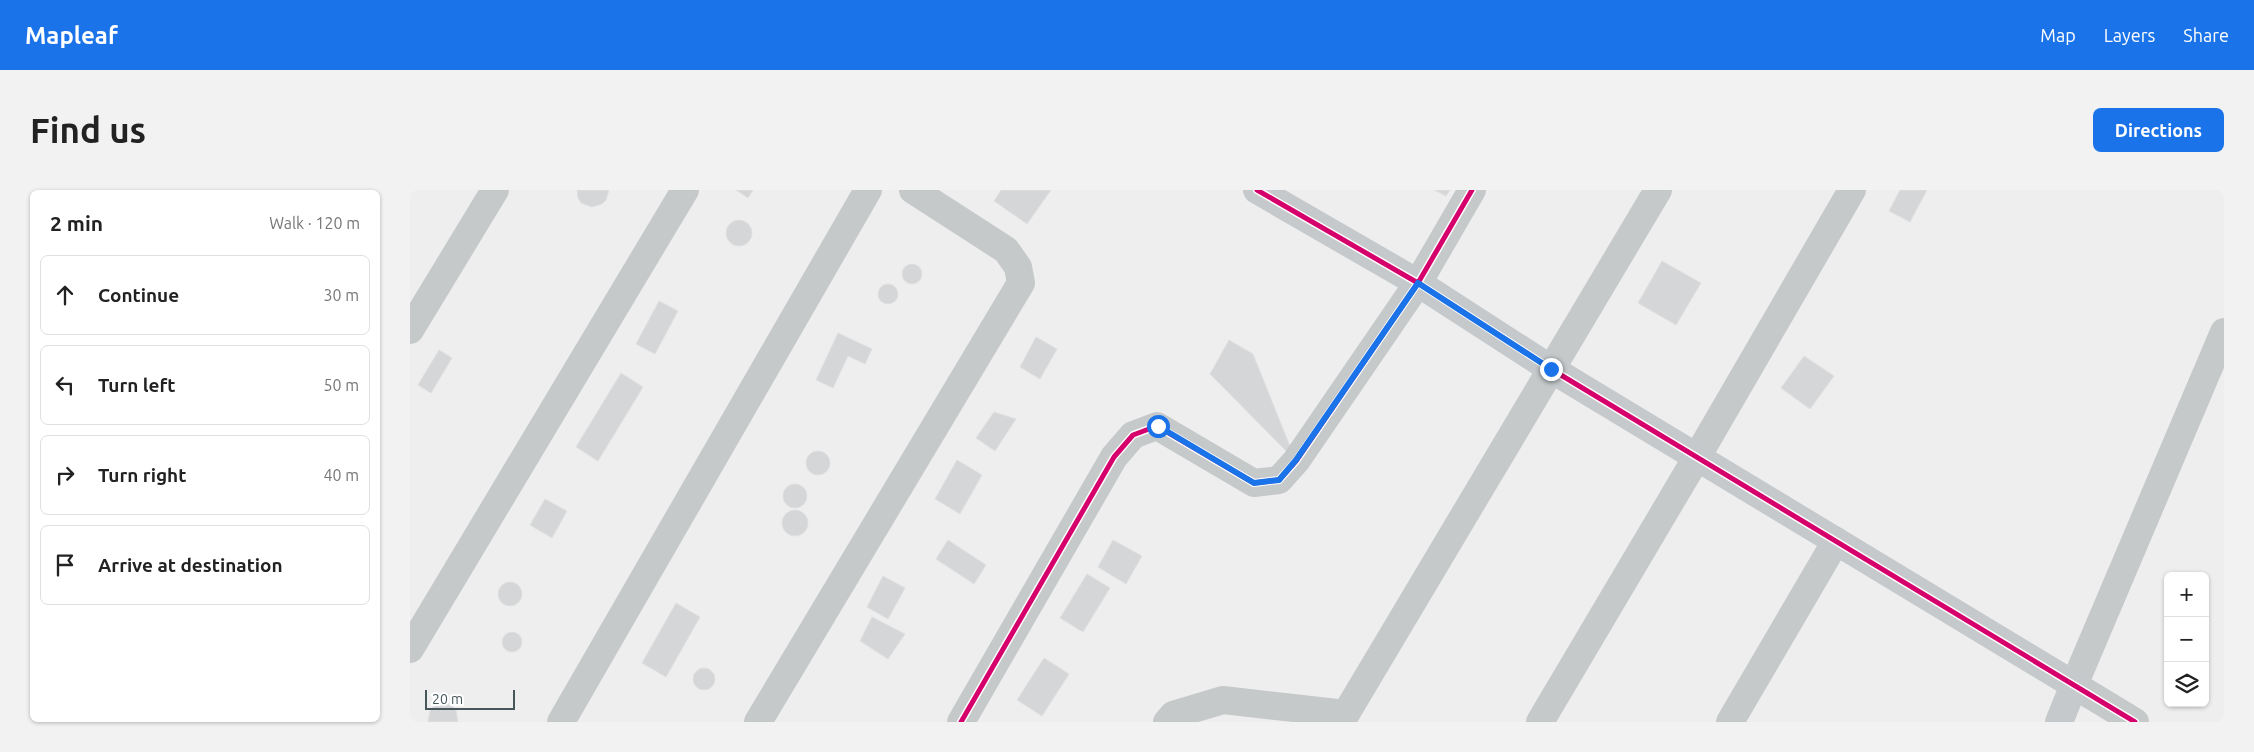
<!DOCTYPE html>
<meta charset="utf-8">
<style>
:root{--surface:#fff;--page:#f2f2f2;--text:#222;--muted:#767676;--line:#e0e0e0;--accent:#1a73e8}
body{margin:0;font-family:Ubuntu,sans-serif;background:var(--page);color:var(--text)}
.controls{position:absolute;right:15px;bottom:15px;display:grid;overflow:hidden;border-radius:8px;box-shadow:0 1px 4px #0004}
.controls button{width:45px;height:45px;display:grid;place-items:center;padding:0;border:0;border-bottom:1px solid var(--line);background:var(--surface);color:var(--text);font:25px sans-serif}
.scale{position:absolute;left:15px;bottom:12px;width:90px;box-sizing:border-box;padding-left:5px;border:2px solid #46565a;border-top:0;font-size:14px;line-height:18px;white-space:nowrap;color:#46565a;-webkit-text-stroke:4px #fff;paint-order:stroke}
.stop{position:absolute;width:15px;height:15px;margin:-11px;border:4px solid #1a73e8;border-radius:50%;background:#fff}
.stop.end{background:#1a73e8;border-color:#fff;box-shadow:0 1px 5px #0008}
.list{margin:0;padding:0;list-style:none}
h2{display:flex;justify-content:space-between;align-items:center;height:65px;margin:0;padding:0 20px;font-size:21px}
h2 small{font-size:16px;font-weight:400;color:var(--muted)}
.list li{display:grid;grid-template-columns:32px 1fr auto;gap:15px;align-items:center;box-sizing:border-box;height:80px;margin:0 10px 10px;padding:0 10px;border:1px solid var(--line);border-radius:8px}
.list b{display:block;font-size:19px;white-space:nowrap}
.list em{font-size:16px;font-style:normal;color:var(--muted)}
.icon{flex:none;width:28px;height:28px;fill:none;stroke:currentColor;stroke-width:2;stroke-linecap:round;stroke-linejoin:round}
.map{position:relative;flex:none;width:1814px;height:532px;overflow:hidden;border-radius:8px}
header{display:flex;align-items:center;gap:30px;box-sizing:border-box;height:70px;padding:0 25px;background:var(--accent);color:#fff}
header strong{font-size:24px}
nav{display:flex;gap:28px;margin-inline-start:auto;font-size:18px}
.intro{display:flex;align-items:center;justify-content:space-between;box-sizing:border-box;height:120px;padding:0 30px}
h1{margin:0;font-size:35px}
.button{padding:12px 22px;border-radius:8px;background:var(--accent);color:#fff;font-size:18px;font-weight:700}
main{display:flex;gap:30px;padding:0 30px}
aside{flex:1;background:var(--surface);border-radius:8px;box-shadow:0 1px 4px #0004}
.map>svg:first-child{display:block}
.building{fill:#d5d6d7;stroke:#e0e0e1}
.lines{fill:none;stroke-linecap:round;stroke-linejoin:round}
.street{stroke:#c6c9ca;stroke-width:28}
.secondary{stroke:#c5c9cb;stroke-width:28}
.cycleway-casing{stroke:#fff;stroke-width:8}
.cycleway{stroke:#d6006c;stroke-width:5}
.route{stroke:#1a73e8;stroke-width:6}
</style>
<header>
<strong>Mapleaf</strong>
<nav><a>Map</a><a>Layers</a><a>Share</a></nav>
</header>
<div class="intro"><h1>Find us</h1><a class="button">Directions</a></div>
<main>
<aside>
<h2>2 min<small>Walk · 120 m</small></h2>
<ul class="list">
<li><svg class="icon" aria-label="ahead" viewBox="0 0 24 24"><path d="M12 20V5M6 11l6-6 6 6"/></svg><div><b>Continue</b></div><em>30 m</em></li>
<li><svg class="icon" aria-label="left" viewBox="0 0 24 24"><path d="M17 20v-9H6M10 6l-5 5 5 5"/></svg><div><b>Turn left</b></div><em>50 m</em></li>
<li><svg class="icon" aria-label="right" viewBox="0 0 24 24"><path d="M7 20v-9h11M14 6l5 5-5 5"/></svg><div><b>Turn right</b></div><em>40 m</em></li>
<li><svg class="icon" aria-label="arrive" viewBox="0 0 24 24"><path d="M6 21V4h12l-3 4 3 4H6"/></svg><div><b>Arrive at destination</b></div></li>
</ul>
</aside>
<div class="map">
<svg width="1814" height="532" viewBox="0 0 1814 532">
<rect width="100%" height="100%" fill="#efeeee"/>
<path class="building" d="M167 0H199L196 10 192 14 182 17 171 13 168 8Z
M326 0H343L338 8Z
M591 0H641L617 34 584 11Z
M1024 0H1040L1036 6Z
M1490 0H1517L1500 32 1479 21Z
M316 43a13 13 0 1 1 26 0a13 13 0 1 1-26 0Z
M1252 71 1291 93 1266 135 1228 113Z
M492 84a10 10 0 1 1 20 0a10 10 0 1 1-20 0Z
M468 104a10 10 0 1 1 20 0a10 10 0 1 1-20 0Z
M249 111 268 121 245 164 226 154Z
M428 143 462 159 455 174 438 166 423 198 406 190Z
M626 147 647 159 630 189 610 177Z
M819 150 843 164 886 271 800 184Z
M29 160 42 168 21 203 8 195Z
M1394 166 1424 186 1400 219 1371 198Z
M211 183 233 197 188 271 166 257Z
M584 222 606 229 585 261 566 248Z
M396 273a12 12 0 1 1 24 0a12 12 0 1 1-24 0Z
M547 270 572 285 550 324 525 309Z
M373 306a12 12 0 1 1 24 0a12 12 0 1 1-24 0Z
M135 309 157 321 142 348 120 335Z
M372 333a13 13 0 1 1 26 0a13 13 0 1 1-26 0Z
M538 350 576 375 564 394 526 369Z
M703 350 732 366 716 394 688 377Z
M677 384 700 398 673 442 650 428Z
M473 386 495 398 478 429 457 417Z
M88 404a12 12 0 1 1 24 0a12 12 0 1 1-24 0Z
M266 413 290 427 256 487 232 473Z
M462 427 495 444 478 469 450 451Z
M92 452a10 10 0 1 1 20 0a10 10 0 1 1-20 0Z
M634 468 659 484 632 526 607 510Z
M283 489a11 11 0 1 1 22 0a11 11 0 1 1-22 0Z
M32 513 42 516 46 520 48 532H18L20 521 23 517Z"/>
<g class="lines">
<path class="street" d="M0 140 85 0
M0 459 275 0
M151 532 458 0
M348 532 611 93 608 77 596 60 503 0
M551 532 704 267 723 245 747 236 844 293 869 290 886 271 1008 93 1062 0
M757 532 763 525 813 510 936 524
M931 532 1248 0
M1130 532 1287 267 1442 0
M1320 532 1426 351
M1725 532 1664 495 1814 142"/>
<path class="secondary" d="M847 0 1008 93 1141 179 1664 495 1649 532"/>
<g class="cycleway-casing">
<path id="cycleway" d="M847 0 1008 93 1141 179 1725 532
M551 532 704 267 723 245 747 236 844 293 869 290 886 271 1008 93 1062 0"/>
</g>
<use href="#cycleway" class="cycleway"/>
</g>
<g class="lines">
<path class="route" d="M748 236 844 293 869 290 886 270 1008 93 1141 179"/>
</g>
</svg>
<div class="controls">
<button>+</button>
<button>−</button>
<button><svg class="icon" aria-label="layers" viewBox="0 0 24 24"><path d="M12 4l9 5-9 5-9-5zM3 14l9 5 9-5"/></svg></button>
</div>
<div class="scale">20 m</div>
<div class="stop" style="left:748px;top:236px"></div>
<div class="stop end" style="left:1141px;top:179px"></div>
</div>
</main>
